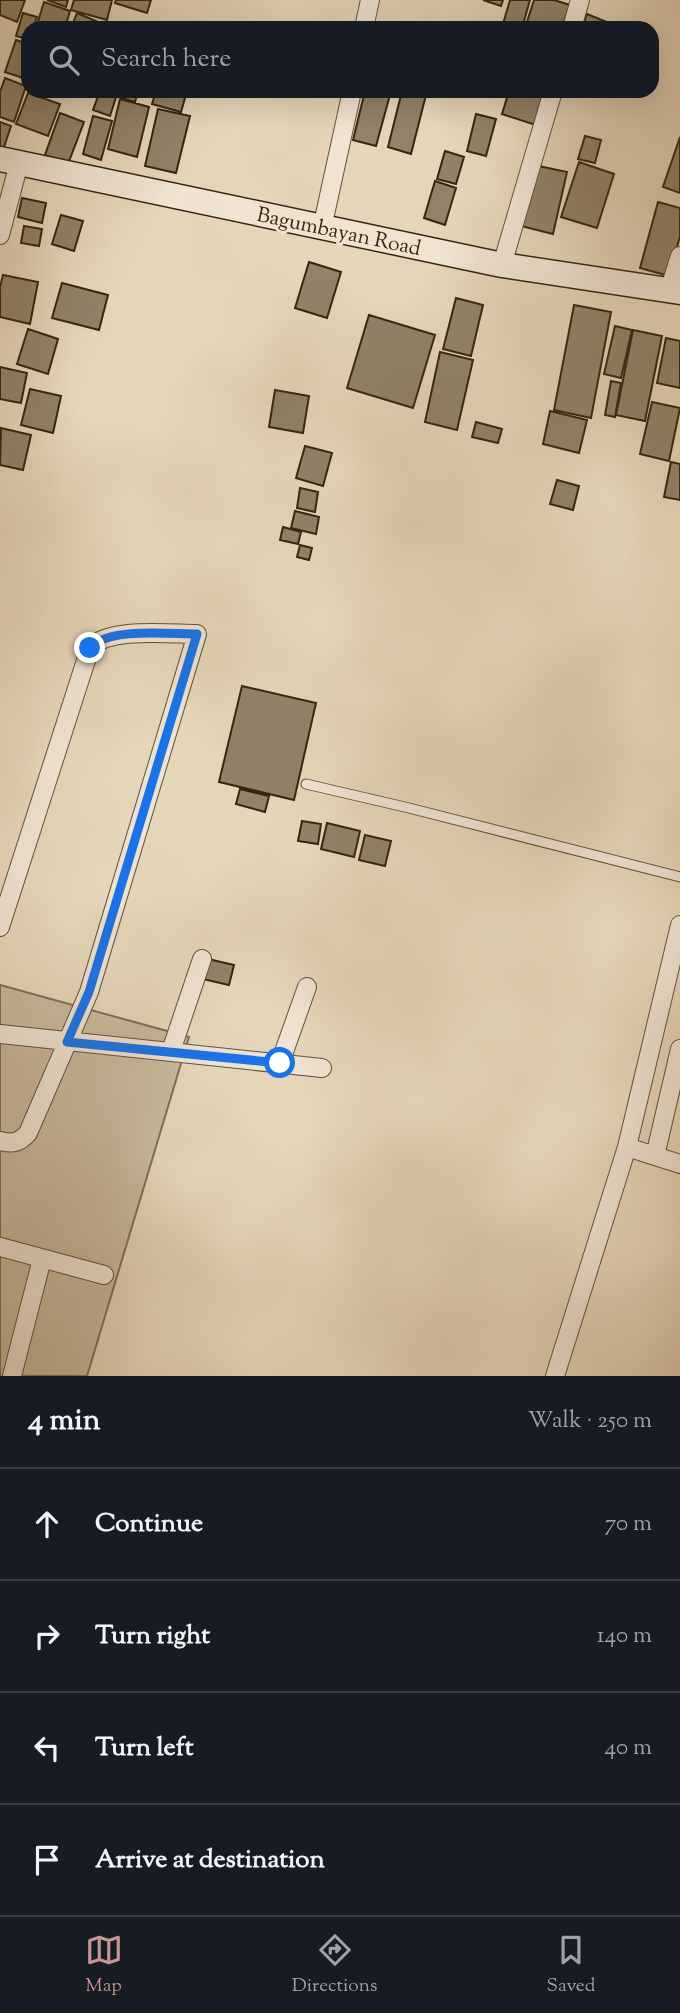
<!DOCTYPE html>
<meta charset="utf-8">
<style>
:root{--surface:#171b24;--page:#242831;--text:#f1f3f6;--muted:#9ea1a6;--line:#363941;--accent:#c59692}
body{margin:0;font-family:"Sorts Mill Goudy",serif;background:var(--page);color:var(--text)}
.stop{position:absolute;width:21px;height:21px;margin:-16px;border:5px solid #1a73e8;border-radius:50%;background:#fff}
.stop.end{background:#1a73e8;border-color:#fff;box-shadow:0 2px 7px #0008}
.list{margin:0;padding:0;list-style:none}
h2{display:flex;justify-content:space-between;align-items:center;height:91px;margin:0;padding:0 28px;font-size:30px}
h2 small{font-size:23px;font-weight:400;color:var(--muted)}
.list li{display:grid;grid-template-columns:46px 1fr auto;gap:21px;align-items:center;box-sizing:border-box;height:112px;padding:0 28px;border-top:2px solid var(--line)}
.list b{display:block;font-size:26px;white-space:nowrap}
.list em{font-size:23px;font-style:normal;color:var(--muted)}
.icon{flex:none;width:38px;height:38px;fill:none;stroke:currentColor;stroke-width:2;stroke-linecap:round;stroke-linejoin:round}
.map{position:relative;flex:none;width:680px;height:1376px;overflow:hidden}
.search{position:absolute;background:var(--surface);box-shadow:0 7px 28px #0002;left:21px;right:21px;top:21px;height:77px;display:flex;align-items:center;gap:18px;box-sizing:border-box;padding:0 24px;border-radius:21px;color:var(--muted);font-size:26px}
.sheet{height:539px;background:var(--surface)}
nav{display:flex;justify-content:space-around;align-items:center;box-sizing:border-box;height:98px;border-top:2px solid var(--line);background:var(--surface);font-size:19px;color:var(--muted)}
nav a{display:grid;justify-items:center;gap:4px}
nav .on{color:var(--accent)}
.map>svg:first-child{display:block}
.green{fill:#c8b89c;stroke:#7e6f56;stroke-width:2}
.building{fill:#918268;stroke:#352610;stroke-width:2}
.lines{fill:none;stroke-linecap:round;stroke-linejoin:round}
.lane-casing{stroke:#61523a;stroke-width:11}
.street-casing{stroke:#61523a;stroke-width:20}
.secondary-casing{stroke:#352610;stroke-width:27}
.lane{stroke:#efe4d2;stroke-width:9}
.street{stroke:#efe4d2;stroke-width:18}
.secondary{stroke:#efe4d2;stroke-width:24}
.route{stroke:#1a73e8;stroke-width:9}
.labels{text-anchor:middle;stroke-width:6;stroke-linejoin:round;paint-order:stroke}
.street-label{font-size:21px;fill:#352610;stroke:#efe4d2}
</style>
<div class="map">
<svg width="680" height="1376" viewBox="0 0 680 1376">
<rect width="100%" height="100%" fill="#e6d6b9"/>
<filter id="stains"><feTurbulence type="fractalNoise" baseFrequency=".00286" numOctaves="4"/><feColorMatrix values="0 0 0 0 .2 0 0 0 0 .09 0 0 0 0 .02 0 0 0 .5 -.17"/></filter>
<radialGradient id="worn" r=".72"><stop offset=".6" stop-color="#630" stop-opacity="0"/><stop offset="1" stop-color="#630" stop-opacity=".3"/></radialGradient>
<path class="green" d="M0 985 189 1037 87 1376H0Z"/>
<path class="building" d="M0 0H25L17 22 0 15Z
M47 0H68L66 7Z
M74 0H112L107 20 71 10Z
M116 0H151L147 13 115 3Z
M483 0H503L501 6Z
M510 0H530L522 28 503 24Z
M534 0H554L570 5 562 28H537L526 25Z
M44 2 70 11 65 28H36Z
M23 13 37 17 33 28H28V39L16 36Z
M77 13 103 24 101 28H71Z
M587 14 619 27V28H582Z
M16 40 28 44V72L26 79 5 72Z
M5 78 26 86 14 122 0 117V92Z
M100 91H118L110 116 93 110Z
M120 91H138L135 102 118 97Z
M156 91H187L181 112 152 104Z
M365 91H391L376 146 353 140Z
M402 91H427L411 154 388 147Z
M509 91H553L542 127 502 114Z
M28 93 60 104 48 136 16 124Z
M120 99 149 107 137 157 108 149Z
M158 109 190 116 176 173 145 166Z
M60 113 84 122 68 164 45 155Z
M476 114 496 119 486 156 467 151Z
M93 116 112 121 101 160 83 154Z
M0 122 11 126 3 150 0 149Z
M585 136 601 140 595 163 578 159Z
M680 137V193L663 187Z
M445 151 464 157 456 184 437 179Z
M579 162 614 174 597 228 561 217Z
M534 165 567 172 553 234 521 226Z
M435 181 456 188 445 225 424 218Z
M22 198 46 203 42 223 18 217Z
M658 202 680 208V236L669 276 640 268Z
M61 215 83 221 74 251 52 244Z
M24 226 42 229 39 246 21 243Z
M309 262 341 272 327 318 295 308Z
M3 275 38 282 30 324 0 317V287Z
M62 283 108 295 99 330 52 318Z
M456 298 483 305 471 356 443 349Z
M574 305 611 312 591 418 554 410Z
M369 315 435 335 413 408 347 388Z
M615 326 632 330 621 378 604 374Z
M28 329 58 339 48 374 17 364Z
M633 330 662 336 645 421 616 415Z
M666 338 680 341V388L657 383Z
M440 352 473 360 457 430 425 422Z
M0 367 27 373 21 403 0 399Z
M611 381 621 383 615 417 605 415Z
M30 389 61 396 53 433 21 425Z
M275 390 309 396 303 433 269 427Z
M652 402 680 408 669 461 640 454Z
M550 411 587 420 579 453 543 444Z
M476 422 502 429 498 443 472 437Z
M1 428 31 435 23 470 0 465Z
M305 446 332 453 323 486 296 478Z
M671 462 680 464V500L664 497Z
M557 480 579 486 573 510 550 504Z
M300 488 318 492 315 512 297 508Z
M295 511 319 517 316 534 291 528Z
M283 527 301 532 298 544 280 540Z
M300 545 312 548 309 560 297 557Z
M242 686 316 703 294 800 219 782Z
M240 789 269 796 265 812 236 804Z
M302 821 321 824 318 844 298 841Z
M327 823 360 831 354 857 321 849Z
M365 835 391 841 385 866 359 860Z
M208 959 234 965 229 985 203 979Z"/>
<g class="lines">
<g class="lane-casing">
<path id="lane" d="M306 784 409 808 680 877"/>
</g>
<g class="street-casing">
<path id="street" d="M364 28 370 0
M572 28 580 0
M322 228 352 91
M0 235 19 163
M502 265 553 91
M669 291 680 256
M0 927 90 648C108 627 169 634 197 634L89 992 28 1133C19 1143 13 1144 0 1141
M0 1034 322 1068
M171 1051 202 959
M280 1063 307 987
M627 1147 680 1164
M655 1156 680 1049
M0 1247 104 1275
M12 1376 42 1259
M555 1376 627 1147 680 925"/>
</g>
<g class="secondary-casing">
<path id="secondary" d="M0 159 502 265 680 292"/>
</g>
<use href="#lane" class="lane"/>
<use href="#street" class="street"/>
<use href="#secondary" class="secondary"/>
</g>
<g class="lines">
<path class="route" d="M90 648C108 627 169 634 197 634L89 992 67 1042 280 1063"/>
</g>
<g class="labels">
<g class="street-label">
<text transform="translate(339 231) rotate(12)" y="7">Bagumbayan Road</text>
</g>
</g>
<rect width="100%" height="100%" filter="url(#stains)"/>
<rect width="100%" height="100%" fill="url(#worn)"/>
</svg>
<div class="stop" style="left:280px;top:1063px"></div>
<div class="stop end" style="left:90px;top:648px"></div>
<div class="search"><svg class="icon" aria-label="search" viewBox="0 0 24 24"><circle cx="10" cy="10" r="6"/><path d="M15 15l6 6"/></svg>Search here</div>
</div>
<section class="sheet">
<h2>4 min<small>Walk · 250 m</small></h2>
<ul class="list">
<li><svg class="icon" aria-label="ahead" viewBox="0 0 24 24"><path d="M12 20V5M6 11l6-6 6 6"/></svg><div><b>Continue</b></div><em>70 m</em></li>
<li><svg class="icon" aria-label="right" viewBox="0 0 24 24"><path d="M7 20v-9h11M14 6l5 5-5 5"/></svg><div><b>Turn right</b></div><em>140 m</em></li>
<li><svg class="icon" aria-label="left" viewBox="0 0 24 24"><path d="M17 20v-9H6M10 6l-5 5 5 5"/></svg><div><b>Turn left</b></div><em>40 m</em></li>
<li><svg class="icon" aria-label="arrive" viewBox="0 0 24 24"><path d="M6 21V4h12l-3 4 3 4H6"/></svg><div><b>Arrive at destination</b></div></li>
</ul>
</section>
<nav>
<a class="on"><svg class="icon" aria-label="map" viewBox="0 0 24 24"><path d="M3 6l6-2 6 2 6-2v14l-6 2-6-2-6 2zM9 4v14M15 6v14"/></svg>Map</a>
<a><svg class="icon" aria-label="directions" viewBox="0 0 24 24"><path d="M12 3l9 9-9 9-9-9zM9 14v-3h6M13 9l2 2-2 2"/></svg>Directions</a>
<a><svg class="icon" aria-label="saved" viewBox="0 0 24 24"><path d="M7 4h10v16l-5-4-5 4z"/></svg>Saved</a>
</nav>
